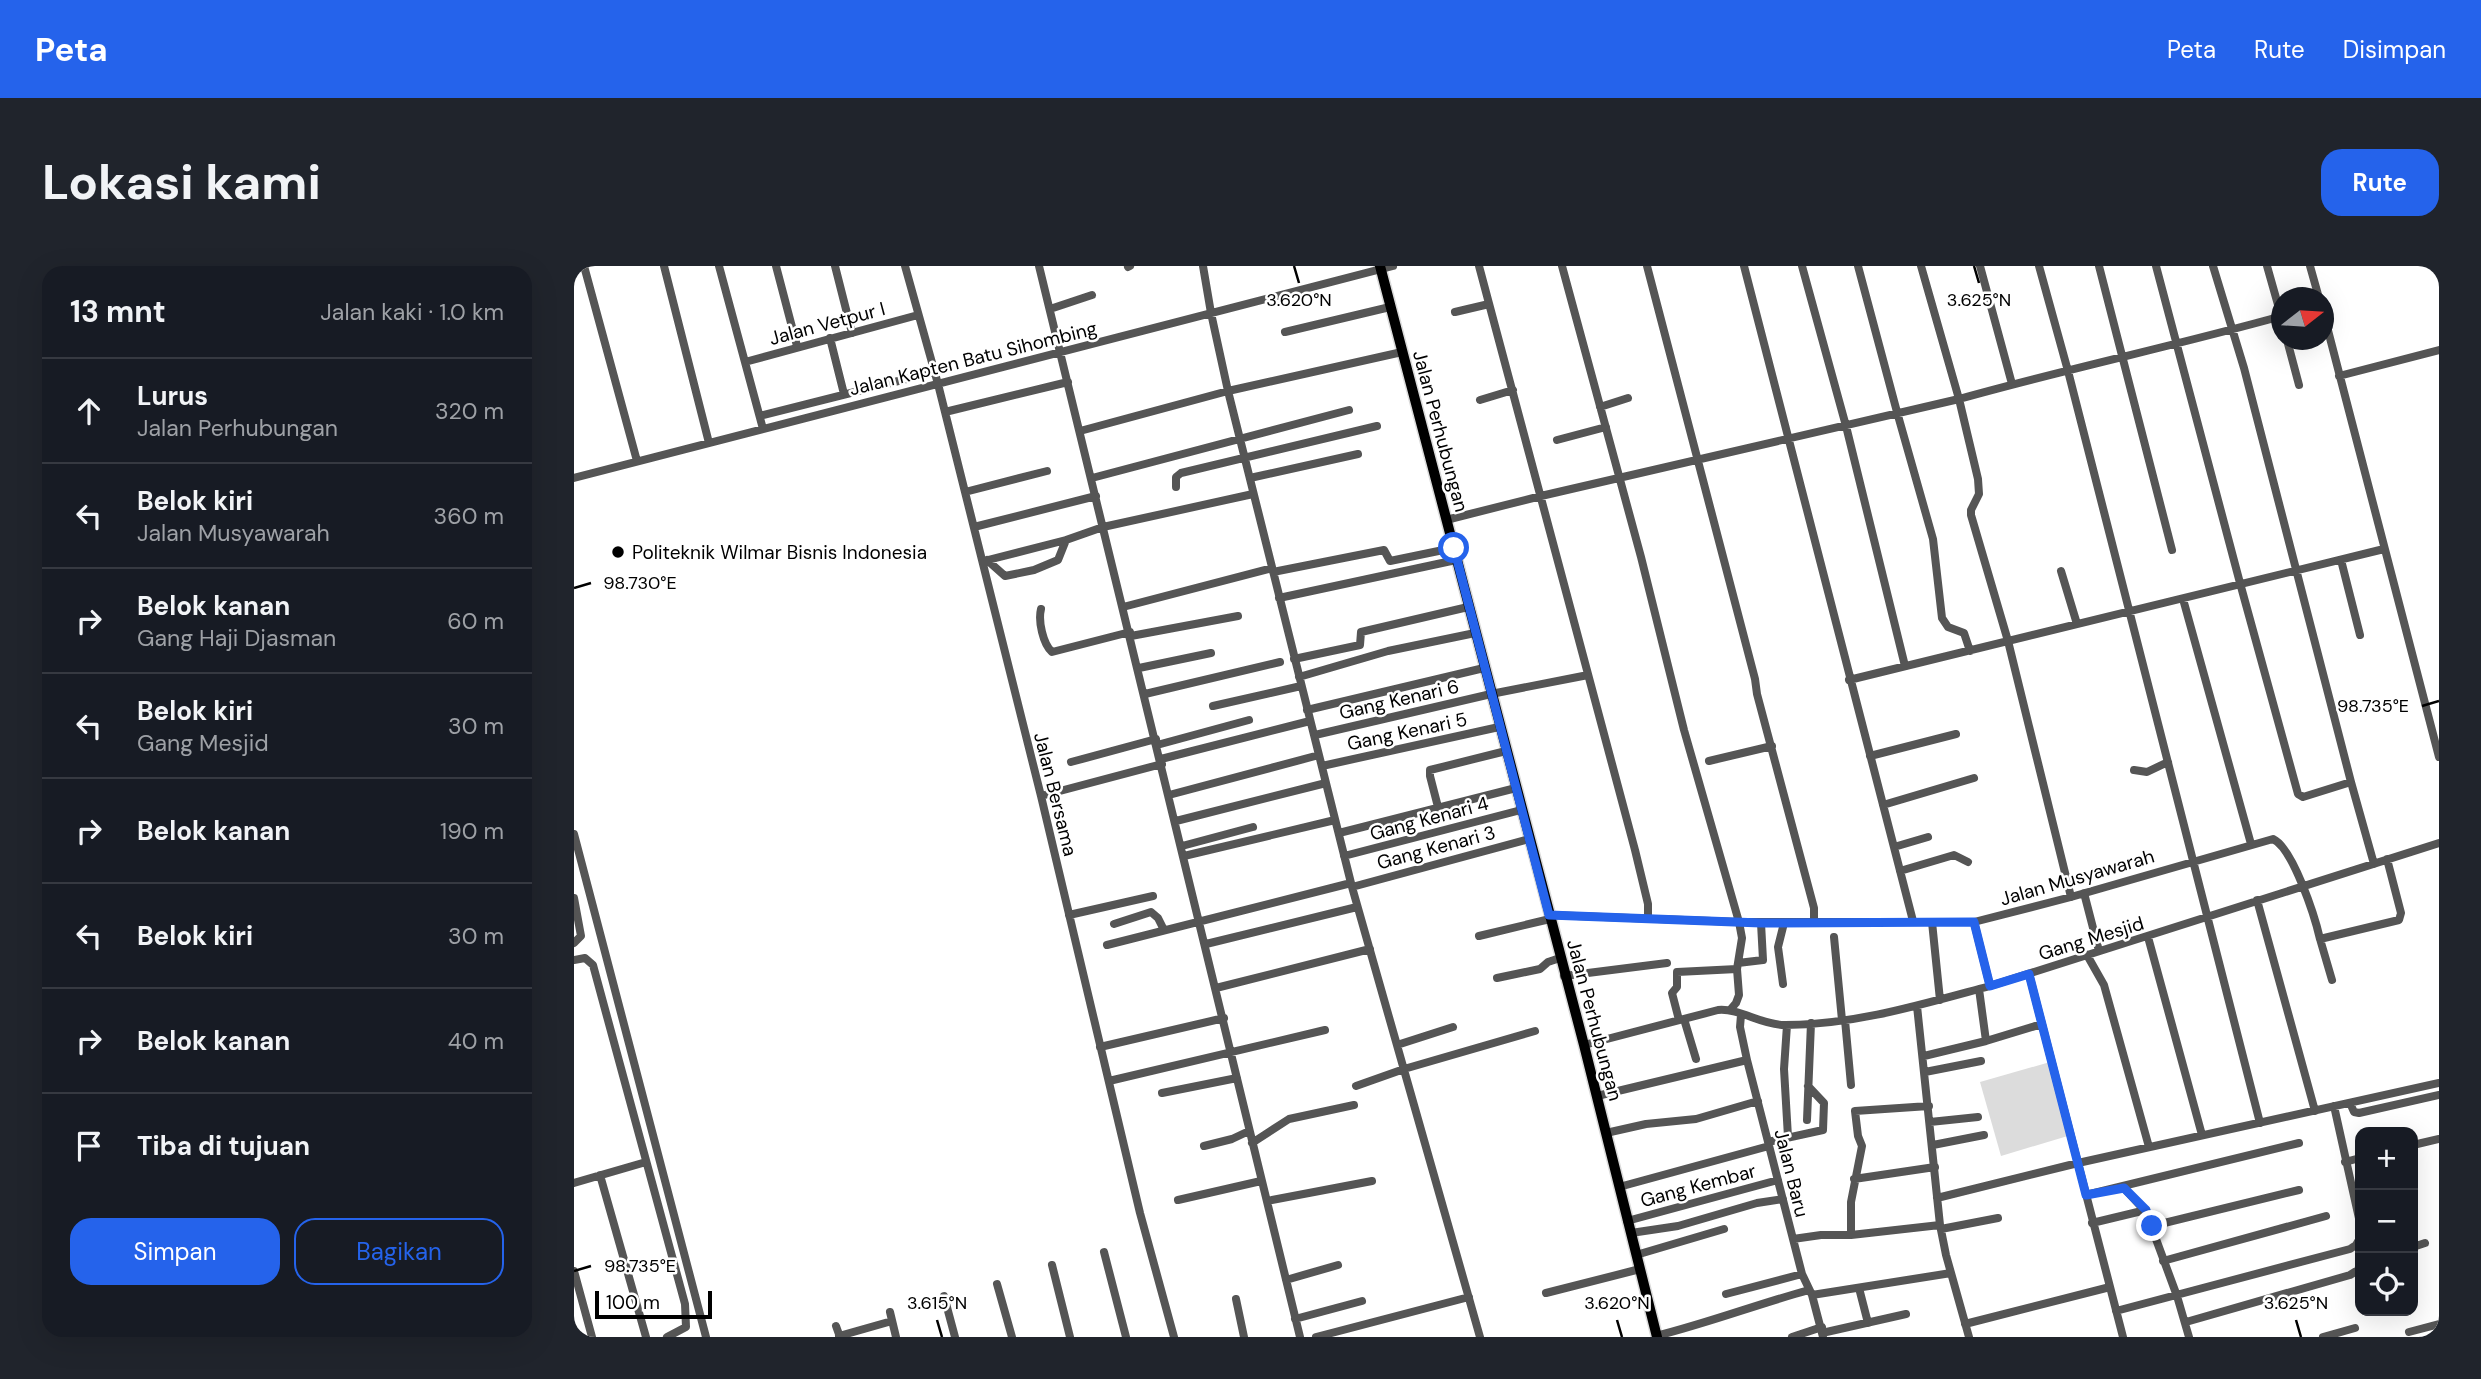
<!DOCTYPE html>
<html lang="id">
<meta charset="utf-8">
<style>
:root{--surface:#171b24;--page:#20242c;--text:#f1f3f6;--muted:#9ea1a6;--line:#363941;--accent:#2563eb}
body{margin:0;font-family:"DM Sans",sans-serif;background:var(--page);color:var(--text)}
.controls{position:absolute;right:21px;bottom:21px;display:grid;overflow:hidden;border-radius:14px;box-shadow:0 7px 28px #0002}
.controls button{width:63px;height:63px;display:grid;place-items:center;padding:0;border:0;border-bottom:2px solid var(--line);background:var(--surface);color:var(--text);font:35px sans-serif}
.compass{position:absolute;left:1697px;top:21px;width:63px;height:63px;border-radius:50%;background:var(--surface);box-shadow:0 7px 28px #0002;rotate:73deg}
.scale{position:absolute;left:21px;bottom:18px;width:117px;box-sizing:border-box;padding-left:7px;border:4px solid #000;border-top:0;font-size:19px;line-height:24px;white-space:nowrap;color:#000;-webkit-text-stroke:5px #fff;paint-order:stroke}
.stop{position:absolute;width:21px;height:21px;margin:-16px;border:5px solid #2563eb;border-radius:50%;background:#fff}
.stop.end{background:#2563eb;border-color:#fff;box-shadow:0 2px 7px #0008}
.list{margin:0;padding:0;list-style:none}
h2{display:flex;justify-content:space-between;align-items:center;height:91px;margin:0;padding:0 28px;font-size:30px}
h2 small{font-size:23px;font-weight:400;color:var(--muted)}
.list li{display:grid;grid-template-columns:46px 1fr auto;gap:21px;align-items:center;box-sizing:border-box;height:105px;padding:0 28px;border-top:2px solid var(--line)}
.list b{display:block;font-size:26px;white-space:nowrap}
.list p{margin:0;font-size:23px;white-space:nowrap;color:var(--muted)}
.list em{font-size:23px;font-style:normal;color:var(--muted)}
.actions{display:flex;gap:14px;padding:21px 28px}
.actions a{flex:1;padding:16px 0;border:2px solid var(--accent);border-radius:21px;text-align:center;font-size:24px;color:var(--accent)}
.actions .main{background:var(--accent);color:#fff}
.icon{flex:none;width:38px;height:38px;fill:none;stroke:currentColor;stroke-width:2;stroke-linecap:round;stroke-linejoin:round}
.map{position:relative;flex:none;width:1865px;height:1071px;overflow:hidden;border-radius:21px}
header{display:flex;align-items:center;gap:42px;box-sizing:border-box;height:98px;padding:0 35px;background:var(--accent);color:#fff}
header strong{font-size:33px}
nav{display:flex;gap:38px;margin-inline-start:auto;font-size:24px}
.intro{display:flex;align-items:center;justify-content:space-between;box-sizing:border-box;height:168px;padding:0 42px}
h1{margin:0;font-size:49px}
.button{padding:18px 32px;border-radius:21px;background:var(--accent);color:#fff;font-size:24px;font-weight:700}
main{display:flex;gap:42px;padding:0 42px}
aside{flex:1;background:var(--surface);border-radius:21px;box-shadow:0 7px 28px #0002}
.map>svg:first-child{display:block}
.green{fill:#dcdcdc}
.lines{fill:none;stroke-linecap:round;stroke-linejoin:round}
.major-casing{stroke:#dbdbdb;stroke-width:13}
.minor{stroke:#555;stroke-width:8}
.major{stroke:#000;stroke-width:10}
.route{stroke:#2563eb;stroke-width:9}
.ticks{fill:none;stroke:#000;stroke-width:2.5}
.poi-dot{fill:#000;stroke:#fff;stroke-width:2.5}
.labels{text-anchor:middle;stroke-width:5;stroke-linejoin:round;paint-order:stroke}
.street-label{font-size:19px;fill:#000;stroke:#fff}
.poi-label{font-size:19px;fill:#000;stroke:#fff;text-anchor:start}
.ticks-label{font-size:18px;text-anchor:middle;fill:#000;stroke:#fff;stroke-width:5;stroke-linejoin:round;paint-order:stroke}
</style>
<header>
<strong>Peta</strong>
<nav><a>Peta</a><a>Rute</a><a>Disimpan</a></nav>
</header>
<div class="intro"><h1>Lokasi kami</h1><a class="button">Rute</a></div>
<main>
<aside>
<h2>13 mnt<small>Jalan kaki · 1.0 km</small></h2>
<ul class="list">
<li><svg class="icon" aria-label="ahead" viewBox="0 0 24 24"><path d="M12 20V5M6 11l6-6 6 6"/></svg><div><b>Lurus</b><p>Jalan Perhubungan</p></div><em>320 m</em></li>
<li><svg class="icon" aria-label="left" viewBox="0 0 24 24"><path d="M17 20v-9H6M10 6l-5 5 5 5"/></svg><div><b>Belok kiri</b><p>Jalan Musyawarah</p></div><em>360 m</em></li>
<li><svg class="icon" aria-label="right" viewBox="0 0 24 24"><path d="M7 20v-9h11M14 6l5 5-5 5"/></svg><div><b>Belok kanan</b><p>Gang Haji Djasman</p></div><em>60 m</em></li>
<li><svg class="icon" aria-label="left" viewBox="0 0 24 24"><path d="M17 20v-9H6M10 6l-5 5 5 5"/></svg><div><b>Belok kiri</b><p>Gang Mesjid</p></div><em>30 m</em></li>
<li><svg class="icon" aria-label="right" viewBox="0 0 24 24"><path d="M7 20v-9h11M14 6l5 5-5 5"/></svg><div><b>Belok kanan</b></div><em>190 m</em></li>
<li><svg class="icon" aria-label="left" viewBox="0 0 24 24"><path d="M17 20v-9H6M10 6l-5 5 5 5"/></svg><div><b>Belok kiri</b></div><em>30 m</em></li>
<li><svg class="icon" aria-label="right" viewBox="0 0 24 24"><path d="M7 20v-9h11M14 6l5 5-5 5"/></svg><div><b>Belok kanan</b></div><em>40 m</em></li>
<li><svg class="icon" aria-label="arrive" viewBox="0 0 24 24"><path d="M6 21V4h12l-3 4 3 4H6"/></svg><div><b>Tiba di tujuan</b></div></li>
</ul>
<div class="actions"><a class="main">Simpan</a><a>Bagikan</a></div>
</aside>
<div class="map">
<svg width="1865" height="1071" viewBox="0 0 1865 1071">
<rect width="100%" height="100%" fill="#fff"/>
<path class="green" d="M1476 796 1497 869 1427 890 1406 816Z"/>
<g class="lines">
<g class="major-casing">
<path id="major" d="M806 0 1010 779 1083 1071"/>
</g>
<path class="minor" d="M10 0 63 195
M90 0 135 177
M145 0 189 163
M202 0 223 80
M261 0 278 67
M331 0 364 118 467 530 566 947 600 1071
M465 0 726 1071
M629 0 637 47 654 125 778 621 906 1071
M905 0 1061 584 1074 638V653
M988 0 1067 291 1110 464 1165 656 1168 672 1163 703 1165 729 1162 737 1156 744
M1073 0 1181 413 1183 428 1240 642V657
M1170 0 1339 655
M1228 0 1272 160 1331 400
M1284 0 1323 146 1359 273 1368 352 1374 361 1390 367 1396 385
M1347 0 1385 133 1404 213 1405 228 1397 244V249L1434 375 1497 631
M1406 0 1438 118
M1465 0 1494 105 1686 857
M1525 0 1598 284
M1582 0 1666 317 1724 528 1729 531 1777 516
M1639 0 1670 102 1777 516 1800 598
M1693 0 1708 53
M1736 0 1745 32
M554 1 556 0
M476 43 518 29
M881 46 915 38
M1750 49 1865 491
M711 66 816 41
M256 72 270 128
M1713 74 1725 119
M171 96 344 49
M1765 110 1865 84
M906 134 939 124
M1026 141 1054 132
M371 146 494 116
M186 150 360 106
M506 165 654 125 828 86
M983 174 1032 161
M0 212 819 0
M518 212 775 144
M676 212 784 188
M602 221V211L607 207 803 160
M391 226 473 205
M872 254 967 230 1385 133C1492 103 1600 80 1708 50
M400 261 522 230
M413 294 431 310 460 304 484 294 492 274 529 261 679 228
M1767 294 1786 369
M410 295 492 274
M1487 305 1503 358
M699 306 810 284 816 295 879 282
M705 332 882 294
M1609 333 1677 578
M549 341 698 302
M467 343C464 355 469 378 478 386L556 366
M557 370 664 350
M720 393 786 379 787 366 894 341
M565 402 637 387
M725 411 814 385 901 367
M1275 414 1810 283
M571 428 706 396
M639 440 727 420
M733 444 910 402
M741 469 917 428 1014 409
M583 479 675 454
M1296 490 1382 468
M587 493 736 455
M1135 495 1198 480
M497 496 582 473
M748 500 925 461
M1560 504 1573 506 1594 496
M595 529 745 489
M467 530 588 498
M1309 539 1400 512
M864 541 856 510V504L932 485
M602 555 752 517
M765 567 942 522
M0 568 132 1071
M608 580 679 561
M1320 581 1354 571
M610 590 761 554
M770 590 947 544
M1326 605 1380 589 1394 596
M778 621 955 573
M1510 627 1525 685
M0 632 7 670 0 677
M1683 634 1741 845
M495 649 579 630
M975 649 1165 656H1400L1497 631 1699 573C1719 582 1741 651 1746 673L1825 654 1827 647 1813 593
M1358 656 1366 734
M1400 656 1416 720
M540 658 577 646 584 652 590 664
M905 670 976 653
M1260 671 1268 754
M1574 671 1628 869
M1746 673 1758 714
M632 678 783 641
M533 679 777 617
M1513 689 1530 719 1575 881
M0 694 11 692 19 699 111 1038 112 1061 93 1071
M1164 697 1189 694 1187 657
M1455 708 1549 1071
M990 710 1093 697
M923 712 966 703 974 696 986 692
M1209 718 1204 681 1210 657
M642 722 796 683
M1405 723 1412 775
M1343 740 1366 959 1372 989 1395 1071
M1167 749 1166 761 1173 794 1228 1008 1238 1029 1249 1071
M1110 753 1122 793
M1105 754 1098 727 1103 721V706L1163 703
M1271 754 1277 819
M1213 759 1210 803 1214 871
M823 779 879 761
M1010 779 1144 744C1166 742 1187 759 1211 759 1281 759 1349 738 1416 720L1865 577
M526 781 650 752
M1350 790 1412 775 1468 758
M1351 806 1407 795
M535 815 751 764
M782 820 830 803 961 765
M588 827 663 812
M1023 830 1173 794
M1776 837 1780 846 1785 847 1865 829
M1760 840 1786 957
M1233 854 1237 757
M1356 856 1404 851
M1032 867 1072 858 1122 853 1184 835
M1194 876 1249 864 1250 837 1234 820
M678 877 715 853 780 839
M1359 879 1410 869
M1839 879 1865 873
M630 880 658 873 675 865
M1771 896 1786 892
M26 909 72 1071
M1280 913 1361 901
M0 917 72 896
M1045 921 1195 880
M1550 922 1572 946 1603 1030 1615 1071
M1512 929 1725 877
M1363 932 1504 897 1865 817
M604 934 687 915
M693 935 798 915
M1053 955 1204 914
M1518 957 1572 944
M1578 960 1725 924
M1367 963 1424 952
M1057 967 1104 960 1183 937 1209 933
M1277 969V936L1288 880 1284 870 1281 845 1355 840
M1219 973 1247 969H1277L1366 959
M1839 981 1851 977
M530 986 552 1071
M1062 989 1150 963
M1589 995 1752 950
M478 999 496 1071
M0 1005 18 1071
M712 1014 764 999
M423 1018 438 1071
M1285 1022 1294 1057
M972 1027 1066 1003
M1152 1028 1228 1008
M1238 1029 1377 1007
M370 1030 381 1071
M662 1033 670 1071
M1542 1045 1776 983 1782 979 1786 972
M316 1046 322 1071
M721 1053 788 1035
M1612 1056 1776 1009 1784 1004 1786 998
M1391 1058 1536 1021
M262 1060 266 1071
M1835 1066 1865 1058
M1248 1067 1332 1048
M265 1070 318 1055
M1082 1070C1134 1057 1184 1038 1235 1024
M742 1071 895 1031
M1218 1071 1248 1061
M1749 1071 1781 1062"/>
<use href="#major" class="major"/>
</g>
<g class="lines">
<path class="route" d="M880 282 975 649 1187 657 1400 656 1416 720 1455 708 1512 929 1550 922 1572 944 1578 960"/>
</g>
<path class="ticks" d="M720 0 725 17M1400 0 1405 17M0 322 17 317M1848 440 1865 435M0 1005 17 1000M363 1054 368 1071M1043 1054 1048 1071M1722 1054 1727 1071"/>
<circle class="poi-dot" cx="44" cy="286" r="7"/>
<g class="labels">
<g class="street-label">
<text transform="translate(253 57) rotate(-15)" y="7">Jalan Vetpur I</text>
<text transform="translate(399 92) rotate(-14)" y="7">Jalan Kapten Batu Sihombing</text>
<text transform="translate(867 165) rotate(75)" y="7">Jalan Perhubungan</text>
<text transform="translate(825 433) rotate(-13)" y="7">Gang Kenari 6</text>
<text transform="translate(833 465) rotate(-12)" y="7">Gang Kenari 5</text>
<text transform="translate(482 528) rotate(76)" y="7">Jalan Bersama</text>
<text transform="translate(855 552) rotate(-15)" y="7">Gang Kenari 4</text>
<text transform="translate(862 581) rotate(-15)" y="7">Gang Kenari 3</text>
<text transform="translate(1503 611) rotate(-16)" y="7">Jalan Musyawarah</text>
<text transform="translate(1517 672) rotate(-17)" y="7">Gang Mesjid</text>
<text transform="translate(1021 754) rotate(75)" y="7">Jalan Perhubungan</text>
<text transform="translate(1218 907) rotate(76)" y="7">Jalan Baru</text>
<text transform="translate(1124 919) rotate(-15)" y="7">Gang Kembar</text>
</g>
<g class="poi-label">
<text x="58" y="293">Politeknik Wilmar Bisnis Indonesia</text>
</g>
</g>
<g class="ticks-label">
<text x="725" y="40">3.620°N</text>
<text x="1405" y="40">3.625°N</text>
<text x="66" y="323">98.730°E</text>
<text x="1799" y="446">98.735°E</text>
<text x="66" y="1006">98.735°E</text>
<text x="363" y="1043">3.615°N</text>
<text x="1043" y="1043">3.620°N</text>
<text x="1722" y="1043">3.625°N</text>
</g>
</svg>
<div class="controls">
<button>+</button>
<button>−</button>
<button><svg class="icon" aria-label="locate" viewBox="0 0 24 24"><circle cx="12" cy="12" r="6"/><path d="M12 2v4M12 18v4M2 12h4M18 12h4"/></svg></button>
</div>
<svg class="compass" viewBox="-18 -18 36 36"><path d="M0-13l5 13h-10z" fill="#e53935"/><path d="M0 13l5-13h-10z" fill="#9ea1a6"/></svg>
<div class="scale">100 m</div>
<div class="stop" style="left:880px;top:282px"></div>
<div class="stop end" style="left:1578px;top:960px"></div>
</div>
</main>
